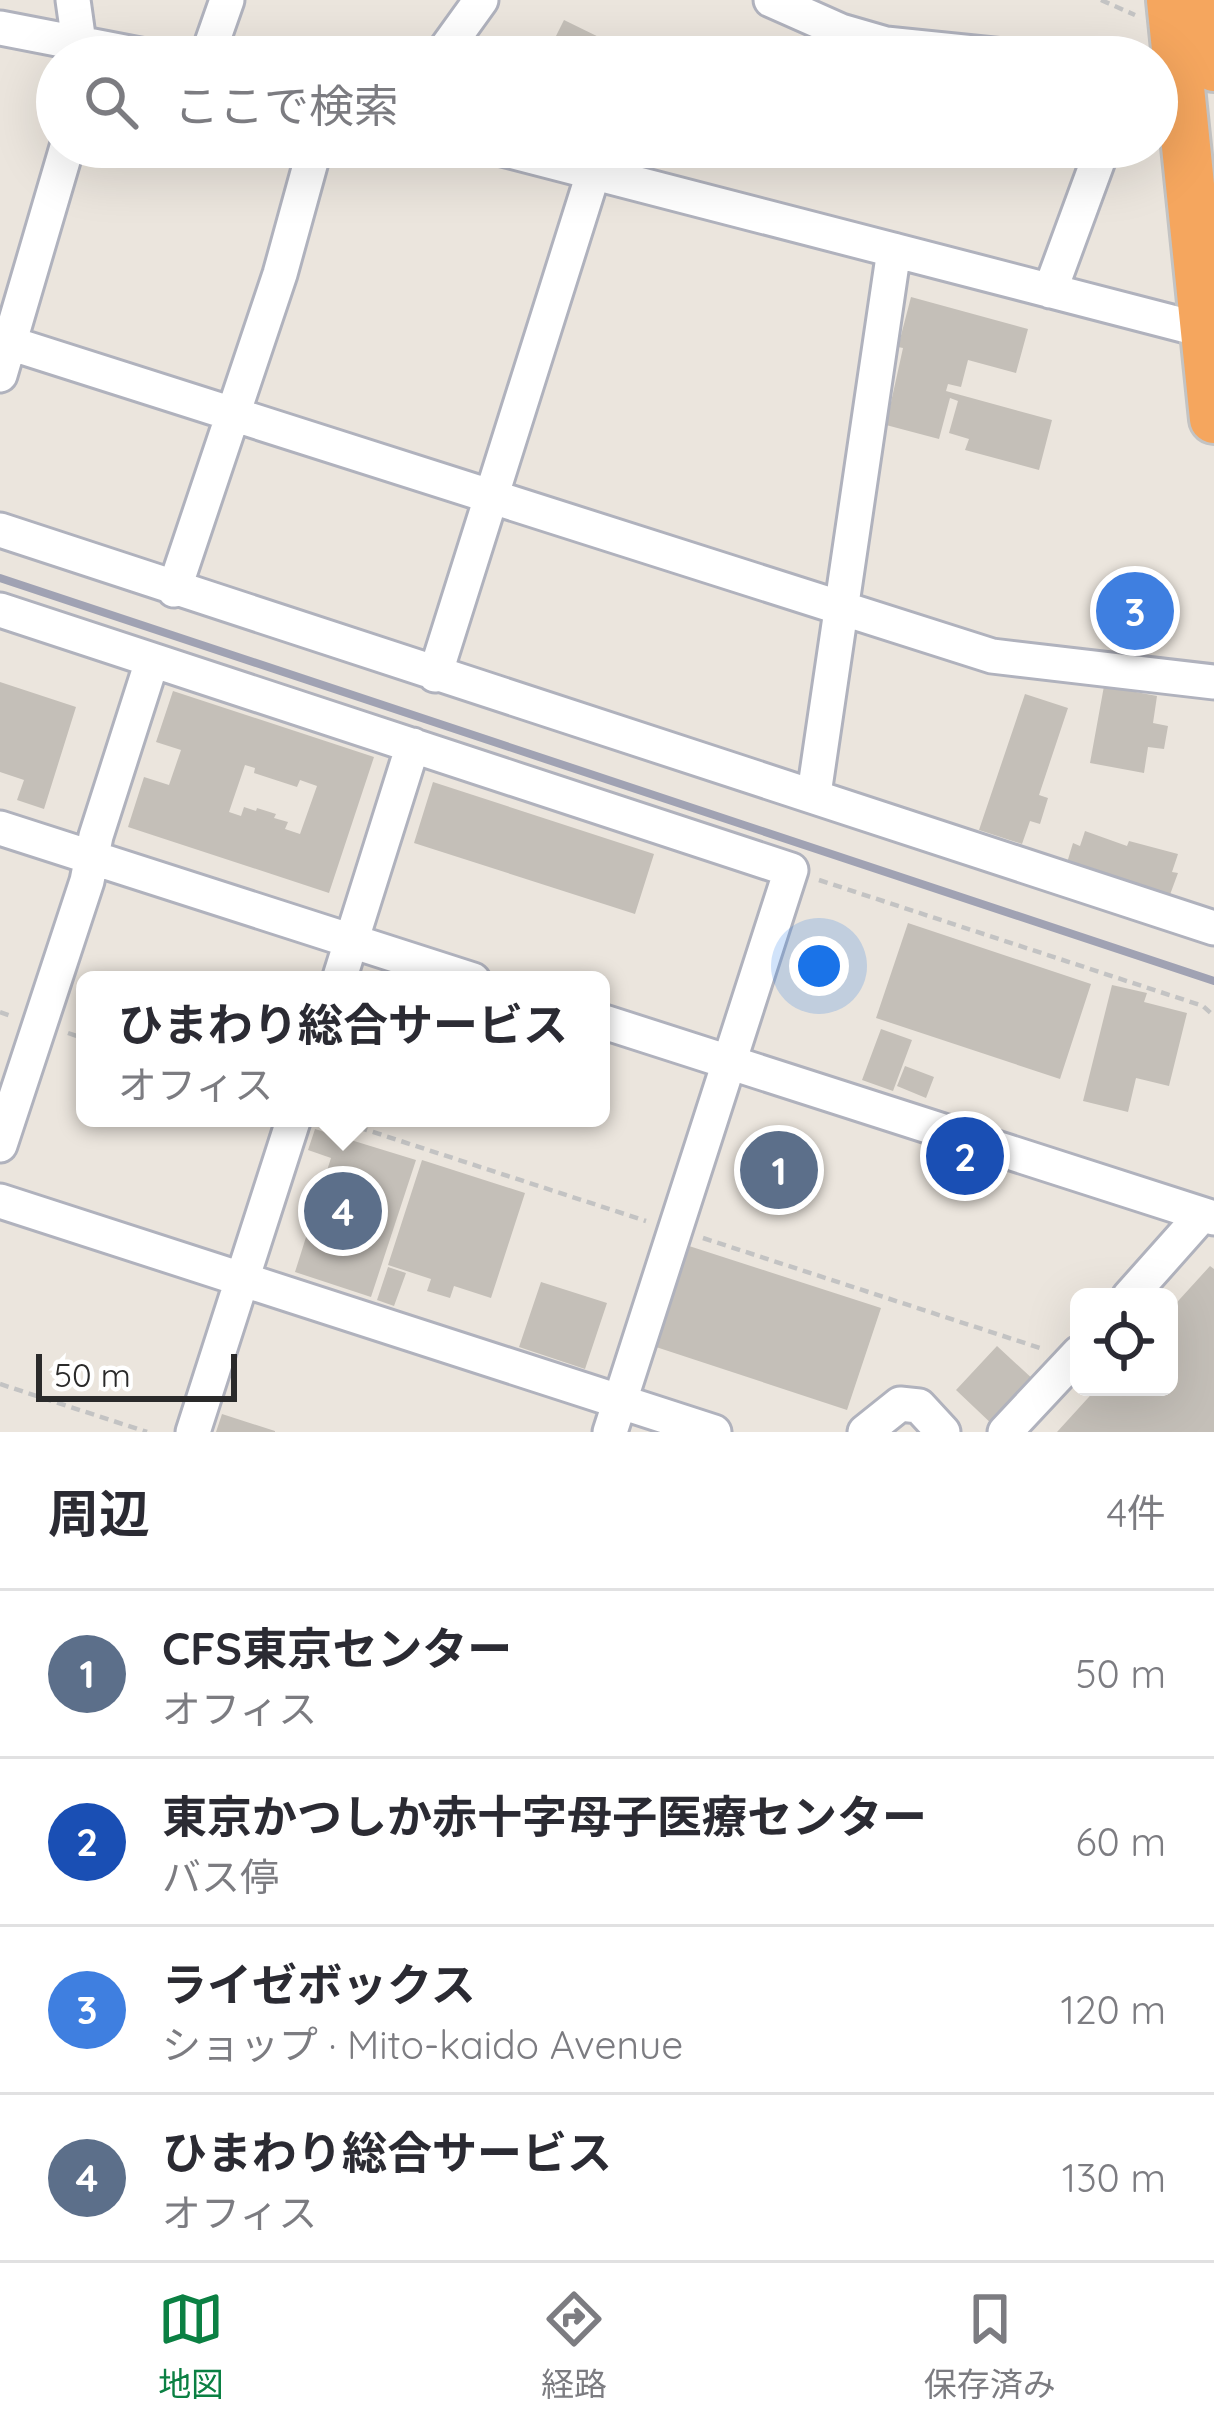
<!DOCTYPE html>
<html lang="ja">
<meta charset="utf-8">
<style>
:root{--surface:#fff;--page:#f2f2f3;--text:#2b2b33;--muted:#7c7c81;--line:#e1e1e2;--accent:#0b8043}
body{margin:0;font-family:Quicksand,"Noto Sans JP",sans-serif;background:var(--page);color:var(--text)}
.controls{position:absolute;right:36px;bottom:36px;display:grid;overflow:hidden;border-radius:18px;box-shadow:0 12px 48px #0002}
.controls button{width:108px;height:108px;display:grid;place-items:center;padding:0;border:0;border-bottom:3px solid var(--line);background:var(--surface);color:var(--text);font:60px sans-serif}
.scale{position:absolute;left:36px;bottom:30px;width:201px;box-sizing:border-box;padding-left:12px;border:6px solid #2a2a2a;border-top:0;font-size:33px;line-height:42px;white-space:nowrap;color:#2a2a2a;-webkit-text-stroke:9px #fff;paint-order:stroke}
.you{position:absolute;left:819px;top:966px;width:42px;height:42px;margin:-30px;border:9px solid #fff;border-radius:50%;background:#1a73e8;box-shadow:0 0 0 18px #1a73e833}
.badge{display:grid;place-items:center;width:78px;height:78px;border-radius:50%;background:var(--accent);color:#fff;font-size:39px;font-weight:700}
.pin{position:absolute;translate:-50% -50%;border:6px solid #fff;box-shadow:0 3px 12px #0006}
.popup{position:absolute;left:76px;top:971px;width:534px;height:156px;box-sizing:border-box;display:grid;place-content:center;border-radius:18px;background:var(--surface);filter:drop-shadow(0 3px 9px #0005);font-size:39px;white-space:nowrap;color:var(--muted)}
.popup b{font-size:45px;color:var(--text)}
.popup::after{content:'';position:absolute;left:50%;top:100%;margin-left:-24px;border:24px solid transparent;border-top-color:var(--surface)}
.list{margin:0;padding:0;list-style:none}
h2{display:flex;justify-content:space-between;align-items:center;height:156px;margin:0;padding:0 48px;font-size:51px}
h2 small{font-size:39px;font-weight:400;color:var(--muted)}
.list li{display:grid;grid-template-columns:78px 1fr auto;gap:36px;align-items:center;box-sizing:border-box;height:168px;padding:0 48px;border-top:3px solid var(--line)}
.list b{display:block;font-size:45px;white-space:nowrap}
.list p{margin:0;font-size:39px;white-space:nowrap;color:var(--muted)}
.list em{font-size:39px;font-style:normal;color:var(--muted)}
.icon{flex:none;width:66px;height:66px;fill:none;stroke:currentColor;stroke-width:2;stroke-linecap:round;stroke-linejoin:round}
.map{position:relative;flex:none;width:1214px;height:1432px;overflow:hidden}
.search{position:absolute;background:var(--surface);box-shadow:0 12px 48px #0002;left:36px;right:36px;top:36px;height:132px;display:flex;align-items:center;gap:30px;box-sizing:border-box;padding:0 42px;border-radius:66px;color:var(--muted);font-size:45px}
.sheet{height:828px;background:var(--surface)}
nav{display:flex;justify-content:space-around;align-items:center;box-sizing:border-box;height:168px;border-top:3px solid var(--line);background:var(--surface);font-size:33px;color:var(--muted)}
nav a{display:grid;justify-items:center;gap:6px}
nav .on{color:var(--accent)}
.map>svg:first-child{display:block}
.building{fill:#c4bfb8;fill-rule:evenodd}
.lines{fill:none;stroke-linecap:round;stroke-linejoin:round}
.minor-casing{stroke:#b0b2bd;stroke-width:39}
.highway-casing{stroke:#c3c3c3;stroke-width:54}
.path{stroke:#c3c3c3;stroke-width:4.5;stroke-dasharray:9 6;stroke-linecap:butt}
.minor{stroke:#fff;stroke-width:33}
.highway{stroke:#f5a65e;stroke-width:48}
.rail{stroke:#a0a2b3;stroke-width:8}
</style>
<div class="map">
<svg width="1214" height="1432" viewBox="0 0 1214 1432">
<rect width="100%" height="100%" fill="#ebe5dd"/>
<path class="building" d="M564 20 609 42 606 49 614 53 613 57H538L545 41 552 44Z
M911 297 1028 329 1016 373 968 360 961 387 948 384 946 391 1052 420 1039 470 965 450 969 439 949 433 958 401 950 398 939 439 886 425 903 348 898 347Z
M0 682 76 707 44 809 17 800 24 780 0 772Z
M1104 686 1157 696 1153 723 1168 726 1164 749 1148 747 1144 773 1090 763Z
M173 691 374 757 329 893 128 827 144 777 169 785 181 750 156 742ZM245 765 255 768 254 773 297 787 300 780 317 786 300 834 285 829 288 822 274 818 276 814 257 808 256 811 244 807 241 816 229 812Z
M1025 694 1068 708 1039 795 1048 798 1040 824 1030 821 1022 844 979 830Z
M433 782 654 854 635 914 414 843Z
M1085 831 1127 846 1129 841 1178 854 1172 872 1178 873 1168 900 1066 866 1073 843 1080 846Z
M908 923 1091 984 1060 1079 876 1018Z
M1112 985 1147 993 1144 1002 1187 1013 1169 1086 1136 1078 1128 1112 1083 1101Z
M881 1029 912 1040 893 1091 862 1080Z
M905 1066 934 1077 926 1098 897 1086Z
M315 1129 416 1160 371 1297 295 1272 331 1158 308 1150Z
M422 1160 525 1193 491 1298 454 1286 450 1298 427 1291 431 1279 388 1265Z
M689 1246 881 1308 847 1410 656 1347Z
M1210 1266 1214 1269V1432H1057L1098 1387H1169V1311Z
M388 1267 406 1273 394 1306 377 1300Z
M541 1282 607 1303 585 1369 519 1347Z
M997 1346 1036 1382 995 1427 956 1390Z
M222 1414 275 1431V1432H216Z"/>
<g class="lines">
<g class="minor-casing">
<path id="minor" d="M73 0 81 57
M771 0 841 31 886 44 1013 57
M0 28 150 57
M207 57 227 0
M440 57 481 0
M495 147 1214 333
M1050 291 1103 147
M0 340 992 656 1214 682
M0 375 67 147
M0 530 1214 928
M174 590 280 274 315 147
M0 610 791 870 610 1432
M435 675 593 174
M814 794 894 250
M0 828 473 980
M339 980 413 745
M601 1021 1214 1218
M0 1145 87 881 96 836 152 661
M0 1201 714 1432
M1129 1297 1202 1215
M193 1432 294 1118
M865 1432 900 1404 919 1406 943 1432
M1005 1432 1079 1353"/>
</g>
<g class="highway-casing">
<path id="highway" d="M1171 0 1214 419
M1206 0 1214 67"/>
</g>
<path class="path" d="M1101 0 1135 15
M819 880 1203 1006 1214 1016
M0 1012 14 1017
M68 1033 85 1039
M330 1118 646 1221
M703 1238 1040 1348
M0 1384 147 1432"/>
<use href="#minor" class="minor"/>
<use href="#highway" class="highway"/>
<path class="rail" d="M0 578 1214 981"/>
</g>
</svg>
<div class="controls">
<button><svg class="icon" aria-label="locate" viewBox="0 0 24 24"><circle cx="12" cy="12" r="6"/><path d="M12 2v4M12 18v4M2 12h4M18 12h4"/></svg></button>
</div>
<div class="scale">50 m</div>
<div class="you"></div>
<div class="pin badge" style="left:779px;top:1170px;background:#5c6f8a">1</div>
<div class="pin badge" style="left:965px;top:1156px;background:#1a4fb4">2</div>
<div class="pin badge" style="left:1135px;top:611px;background:#3f7fe0">3</div>
<div class="pin badge" style="left:343px;top:1211px;background:#5c6f8a">4</div>
<div class="popup"><b>ひまわり総合サービス</b>オフィス</div>
<div class="search"><svg class="icon" aria-label="search" viewBox="0 0 24 24"><circle cx="10" cy="10" r="6"/><path d="M15 15l6 6"/></svg>ここで検索</div>
</div>
<section class="sheet">
<h2>周辺<small>4件</small></h2>
<ul class="list">
<li><span class="badge" style="background:#5c6f8a">1</span><div><b>CFS東京センター</b><p>オフィス</p></div><em>50 m</em></li>
<li><span class="badge" style="background:#1a4fb4">2</span><div><b>東京かつしか赤十字母子医療センター</b><p>バス停</p></div><em>60 m</em></li>
<li><span class="badge" style="background:#3f7fe0">3</span><div><b>ライゼボックス</b><p>ショップ · Mito-kaido Avenue</p></div><em>120 m</em></li>
<li><span class="badge" style="background:#5c6f8a">4</span><div><b>ひまわり総合サービス</b><p>オフィス</p></div><em>130 m</em></li>
</ul>
</section>
<nav>
<a class="on"><svg class="icon" aria-label="map" viewBox="0 0 24 24"><path d="M3 6l6-2 6 2 6-2v14l-6 2-6-2-6 2zM9 4v14M15 6v14"/></svg>地図</a>
<a><svg class="icon" aria-label="directions" viewBox="0 0 24 24"><path d="M12 3l9 9-9 9-9-9zM9 14v-3h6M13 9l2 2-2 2"/></svg>経路</a>
<a><svg class="icon" aria-label="saved" viewBox="0 0 24 24"><path d="M7 4h10v16l-5-4-5 4z"/></svg>保存済み</a>
</nav>
